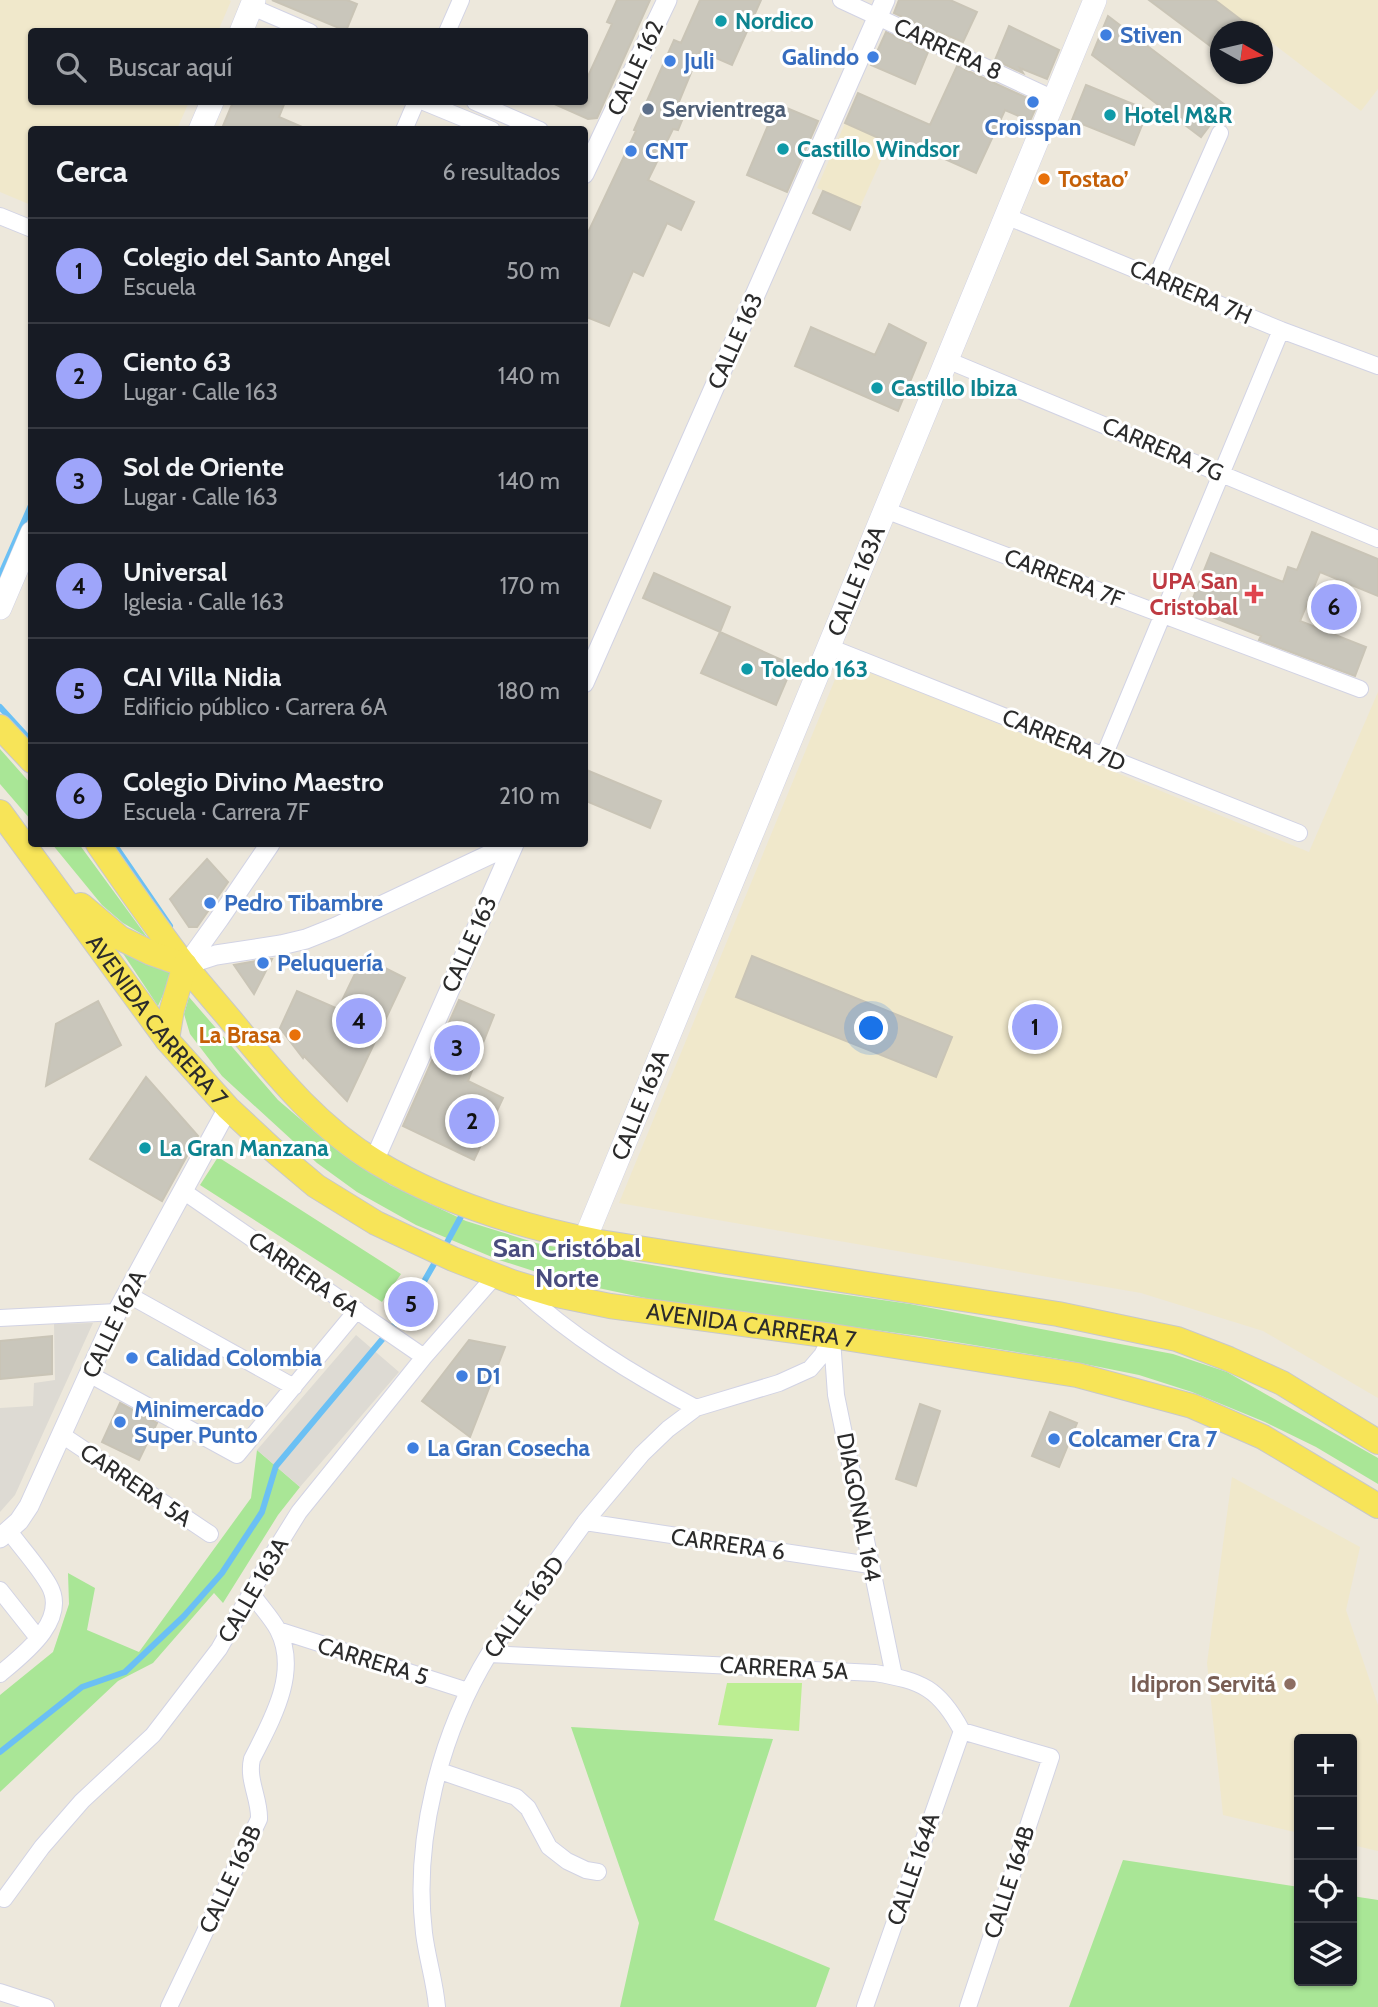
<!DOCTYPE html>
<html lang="es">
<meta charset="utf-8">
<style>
:root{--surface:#171b24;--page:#242831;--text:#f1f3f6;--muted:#9ea1a6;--line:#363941;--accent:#9ea5fa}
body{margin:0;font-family:Cabin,sans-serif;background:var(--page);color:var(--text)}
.controls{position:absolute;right:21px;bottom:21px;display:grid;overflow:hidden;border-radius:7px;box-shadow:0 2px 5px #0004}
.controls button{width:63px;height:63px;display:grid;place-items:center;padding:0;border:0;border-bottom:2px solid var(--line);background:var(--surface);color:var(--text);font:35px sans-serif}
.compass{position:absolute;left:1210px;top:21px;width:63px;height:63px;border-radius:50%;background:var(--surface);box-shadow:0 2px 5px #0004;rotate:98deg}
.you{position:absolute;left:872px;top:1029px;width:24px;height:24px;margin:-18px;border:5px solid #fff;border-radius:50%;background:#1a73e8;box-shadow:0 0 0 10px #1a73e833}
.badge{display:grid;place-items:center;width:46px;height:46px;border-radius:50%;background:var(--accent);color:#111;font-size:23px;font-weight:700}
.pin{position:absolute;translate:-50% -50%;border:4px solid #fff;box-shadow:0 2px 7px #0006}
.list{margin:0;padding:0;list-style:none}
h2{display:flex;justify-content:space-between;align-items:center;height:91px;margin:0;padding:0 28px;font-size:30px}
h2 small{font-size:23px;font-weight:400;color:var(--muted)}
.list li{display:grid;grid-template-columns:46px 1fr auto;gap:21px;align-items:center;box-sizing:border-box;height:105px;padding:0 28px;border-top:2px solid var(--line)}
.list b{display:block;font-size:26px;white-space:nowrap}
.list p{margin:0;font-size:23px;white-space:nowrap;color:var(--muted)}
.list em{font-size:23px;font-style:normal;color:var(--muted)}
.icon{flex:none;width:38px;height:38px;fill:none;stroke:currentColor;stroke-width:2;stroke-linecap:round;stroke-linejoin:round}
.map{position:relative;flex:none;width:1378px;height:2007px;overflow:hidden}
.search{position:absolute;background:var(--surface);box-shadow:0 2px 5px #0004;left:28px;top:28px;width:560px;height:77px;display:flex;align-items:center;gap:18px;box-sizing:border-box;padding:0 24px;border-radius:7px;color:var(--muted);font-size:26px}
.panel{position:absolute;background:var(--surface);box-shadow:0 2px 5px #0004;left:28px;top:126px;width:560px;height:721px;border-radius:7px}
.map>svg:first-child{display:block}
.education{fill:#f0e8cb}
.green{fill:#a9e696}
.pitch{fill:#bcee92}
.plaza{fill:#dddad3}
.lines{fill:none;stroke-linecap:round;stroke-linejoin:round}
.stream{stroke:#6bc0f4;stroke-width:6}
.building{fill:#c9c6bb;stroke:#c9c4b6;stroke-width:2}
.minor-casing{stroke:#d2d3e4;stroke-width:18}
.tertiary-casing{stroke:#d2d3e4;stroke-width:21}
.secondary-casing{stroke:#d2d3e4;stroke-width:24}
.primary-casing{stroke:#c8c8c8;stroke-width:26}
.minor{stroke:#fff;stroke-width:16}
.tertiary{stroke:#fff;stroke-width:19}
.secondary{stroke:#fff;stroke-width:23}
.primary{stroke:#f7e458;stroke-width:24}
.culture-dot{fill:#0f9aa8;stroke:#fff;stroke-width:2.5}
.shop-dot{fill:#3f7fe0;stroke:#fff;stroke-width:2.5}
.service-dot{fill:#5c6f8a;stroke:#fff;stroke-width:2.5}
.food-dot{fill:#e8710a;stroke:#fff;stroke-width:2.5}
.health-dot{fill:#e0444e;stroke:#fff;stroke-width:2.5}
.education-dot{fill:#8d6e63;stroke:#fff;stroke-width:2.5}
.labels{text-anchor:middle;stroke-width:6;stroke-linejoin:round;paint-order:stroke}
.culture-label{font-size:23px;font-weight:bold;fill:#0d838f;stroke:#fff;text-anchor:start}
.shop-label{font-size:23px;font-weight:bold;fill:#366cbe;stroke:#fff;text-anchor:start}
.street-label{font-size:23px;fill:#2b2b2b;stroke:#fff}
.service-label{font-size:23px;font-weight:bold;fill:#4e5e75;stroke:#fff;text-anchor:start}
.food-label{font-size:23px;font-weight:bold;fill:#c56008;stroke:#fff;text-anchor:start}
.health-label{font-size:23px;font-weight:bold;fill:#be3a42;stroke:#fff;text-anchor:end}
.education-label{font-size:23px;font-weight:bold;fill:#785e54;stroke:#fff;text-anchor:end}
.quarter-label{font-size:26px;font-weight:bold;fill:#494c7e;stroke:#fff}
</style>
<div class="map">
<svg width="1378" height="2007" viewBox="0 0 1378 2007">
<rect width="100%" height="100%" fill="#ede8dc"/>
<path class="education" d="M0 0H229L231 1 218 31 32 32V102H189L177 129 32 130 31 205 0 192Z
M1215 0H1378V89L1361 111 1263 36 1262 32 1257 31Z
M845 123 889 143 860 207 817 188Z
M843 660 1309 852 1378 692V1398L1263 1331 1141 1293 619 1203Z
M1232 1477 1360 1547 1346 1610 1378 1705V1851L1352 1845V1739H1299V1833L1223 1815 1207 1663Z"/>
<path class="green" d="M0 749 31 784V820L0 784Z
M52 844H79L147 937 123 923 102 905Z
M120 949 167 967 172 975 158 1006Z
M189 997 278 1100 327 1142 390 1185 466 1221 536 1243 611 1258 722 1277 910 1304 1173 1354 1227 1372 1378 1458V1484L1316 1447 1265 1422 1192 1392 1139 1375 1065 1360 919 1336 655 1300 565 1281 499 1260 416 1225 357 1192 317 1163 222 1076 190 1034 184 1014Z
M218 1157 401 1274 382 1302 200 1185Z
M257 1450 300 1487 278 1515 223 1603 214 1593 153 1663 118 1681 0 1792V1695L53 1652 69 1604 68 1573 95 1588 87 1630 139 1652 251 1498Z
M571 1727 773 1739 714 1920 830 1968 816 2007H620L639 1923Z
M1123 1860 1299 1887V1981H1352V1896L1378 1900V2007H1069Z"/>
<path class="pitch" d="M727 1683H802L799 1731 718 1725Z"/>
<path class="plaza" d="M93 1323 15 1495 0 1512V1408L33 1406 34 1383 55 1380 54 1324Z
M356 1335 399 1372 300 1487 257 1450Z"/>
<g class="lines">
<path class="stream" d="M0 576 32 503
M0 707 32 742
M114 844 170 926
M444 1248 464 1211
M414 1299 438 1257
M0 1752 82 1687 125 1672 184 1616 222 1573 262 1512 276 1466 406 1311"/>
</g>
<path class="building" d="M272 0H347L357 4 346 31Z
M617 0H650L597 118 588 119 550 102H584V85L612 24 607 22Z
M700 0H761L732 65 700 51 678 104 687 108 678 130 673 129 648 180 694 202 681 230 667 223 643 276 633 271 609 326 584 316V241L636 131 634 130 674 40 681 43Z
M899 0H950L977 12 963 42 937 31 936 33 894 13Z
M1149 0H1215L1257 32H1221V54Z
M1108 16 1225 105 1201 137 1092 55Z
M1009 26 1059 50 1047 79 1020 68 1023 73 995 60Z
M886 32 928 52 915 84 871 65Z
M957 66 1036 102 1037 105 1030 121 1005 110 976 173 927 151 923 158 845 123 858 93 930 125Z
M1086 85 1148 110 1134 145 1072 120Z
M233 102H285L279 117 309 130H233L223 126Z
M777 104 818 121 787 192 747 175Z
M823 191 860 207 850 230 813 213Z
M889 324 926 343 898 411 795 366 811 327 875 355Z
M1312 532 1378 559V596L1320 572 1300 621 1366 647 1355 676 1259 640 1261 636 1189 608 1211 553 1283 582 1288 567 1297 570Z
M654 573 730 607 720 632 643 598Z
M720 632 793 665 776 705 701 673Z
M584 769 661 801 650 828 584 800Z
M207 859 228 882 197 927H189L170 899Z
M752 956 952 1037 936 1077 736 997Z
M363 957 405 978 347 1101 304 1056 303 1058 280 1028 297 991 338 1009Z
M268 959H272L254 994 234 965Z
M459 1000 494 1015 468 1081 503 1098 474 1160 403 1126Z
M98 1001 121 1045 46 1086 56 1024Z
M146 1077 198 1136 162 1201 90 1159Z
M405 1283 433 1302 417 1326 388 1307Z
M52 1336V1374L0 1379V1341Z
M469 1340 505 1347 470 1437 422 1401Z
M120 1403 157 1423 139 1460 102 1442Z
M920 1404 940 1411 916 1486 896 1479Z
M1050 1412 1077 1423 1059 1467 1032 1456Z"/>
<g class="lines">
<g class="minor-casing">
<path id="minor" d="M841 0 1054 99
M252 7 310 32
M447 32 461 0
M424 102 492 130
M475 102 540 130
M404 130 416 102
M0 216 32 229
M1006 216 1281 330 1378 366
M1156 278 1220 133
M947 360 1378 539
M885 510 1360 689
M829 647 1299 833
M1104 756 1281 330
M183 1191 424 1357
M519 1288C572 1337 632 1374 696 1408
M127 1294 294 1387
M0 1318 117 1312
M832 1339 836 1395 894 1676
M89 1374 237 1455 357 1310
M62 1435 210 1534
M585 1522 870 1565
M0 1590 38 1638
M278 1630 468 1691
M489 1654 875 1673C922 1681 939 1688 962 1731L1051 1757 968 2007
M0 1674C24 1654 69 1620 49 1585 38 1566 22 1549 9 1531
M440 1771 516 1797 528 1808 549 1847 567 1861 586 1870 598 1872
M4 1899 42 1847 82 1801 153 1735 219 1649 276 1549 299 1512 424 1357 495 1276
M0 1992 46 2007
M169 2007 259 1819C260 1799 247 1780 252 1759 271 1721 300 1673 278 1630 271 1617 260 1606 252 1594
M437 2007C435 1982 427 1958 424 1933 413 1840 440 1734 489 1654L585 1522 642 1454 668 1429 696 1408 779 1383 810 1369 822 1355 832 1336
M865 2007 962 1731"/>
</g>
<g class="tertiary-casing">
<path id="tertiary" d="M584 174 667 0
M584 683 885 0
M185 965 216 955 281 945 306 939 336 927 512 844
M186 965 219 919 270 844
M374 1161 514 844
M0 1538 19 1521 29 1506 117 1312 228 1108"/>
</g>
<g class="secondary-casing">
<path id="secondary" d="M241 32 254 0
M200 130 212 102
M0 608 32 533
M585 1239 1095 0"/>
</g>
<g class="primary-casing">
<g id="primary">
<path d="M0 727 32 761"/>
<path id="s1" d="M0 812 167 1040 228 1108 272 1149 316 1186 376 1223 453 1259 512 1282 552 1294 610 1306 832 1336 1077 1375 1192 1406 1263 1437 1378 1506"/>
<path d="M98 844C126 884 154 925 184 964 202 987 221 1008 239 1030 279 1079 321 1129 376 1162 444 1203 522 1227 600 1242L1058 1314 1177 1339 1229 1359 1282 1383 1378 1442"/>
<path d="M81 905 120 938 151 953 185 965"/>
<path d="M167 1040 172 1009 185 965"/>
</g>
</g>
<use href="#minor" class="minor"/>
<use href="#tertiary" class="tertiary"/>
<use href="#secondary" class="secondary"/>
<use href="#primary" class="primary"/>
</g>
<g class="culture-dot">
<circle cx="721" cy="21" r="7"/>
<circle cx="1110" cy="115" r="7"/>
<circle cx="783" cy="149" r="7"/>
<circle cx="877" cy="388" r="7"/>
<circle cx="747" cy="669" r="7"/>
<circle cx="145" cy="1148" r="7"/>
</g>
<g class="shop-dot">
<circle cx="1106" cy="35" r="7"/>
<circle cx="873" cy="57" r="7"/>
<circle cx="670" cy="61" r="7"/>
<circle cx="1033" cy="102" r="7"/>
<circle cx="631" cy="151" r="7"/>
<circle cx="210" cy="903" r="7"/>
<circle cx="263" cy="963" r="7"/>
<circle cx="132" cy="1358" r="7"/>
<circle cx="462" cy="1376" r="7"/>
<circle cx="120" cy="1422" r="7"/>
<circle cx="1054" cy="1439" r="7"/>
<circle cx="413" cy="1448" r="7"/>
</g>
<circle class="service-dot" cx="648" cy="109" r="7"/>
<g class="food-dot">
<circle cx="1044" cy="179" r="7"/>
<circle cx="295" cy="1035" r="7"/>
</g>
<path class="health-dot" d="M1250.5 583.5h7v7h7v7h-7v7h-7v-7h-7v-7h7z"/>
<circle class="education-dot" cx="1290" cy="1684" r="7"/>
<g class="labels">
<g class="culture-label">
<text x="735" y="29">Nordico</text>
<text x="1124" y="123">Hotel M&amp;R</text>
<text x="797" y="157">Castillo Windsor</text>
<text x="891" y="396">Castillo Ibiza</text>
<text x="761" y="677">Toledo 163</text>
<text x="159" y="1156">La Gran Manzana</text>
</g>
<g class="shop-label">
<text x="1120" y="43">Stiven</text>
<text x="859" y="65" text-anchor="end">Galindo</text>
<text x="684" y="69">Juli</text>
<text x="1033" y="135" text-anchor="middle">Croisspan</text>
<text x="645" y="159">CNT</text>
<text x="224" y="911">Pedro Tibambre</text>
<text x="277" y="971">Peluquería</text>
<text x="146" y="1366">Calidad Colombia</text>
<text x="476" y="1384">D1</text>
<text x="134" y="1417">Minimercado<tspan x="134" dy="26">Super Punto</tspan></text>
<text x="1068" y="1447">Colcamer Cra 7</text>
<text x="427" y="1456">La Gran Cosecha</text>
</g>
<g class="street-label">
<text transform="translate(948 49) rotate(25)" y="8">CARRERA 8</text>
<text transform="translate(635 68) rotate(-65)" y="8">CALLE 162</text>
<text transform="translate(1191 292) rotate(23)" y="8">CARRERA 7H</text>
<text transform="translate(735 341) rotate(-66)" y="8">CALLE 163</text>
<text transform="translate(1163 449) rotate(23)" y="8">CARRERA 7G</text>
<text transform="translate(1064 578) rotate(21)" y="8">CARRERA 7F</text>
<text transform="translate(856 581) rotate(-68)" y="8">CALLE 163A</text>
<text transform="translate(1064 740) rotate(22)" y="8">CARRERA 7D</text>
<text transform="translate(469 944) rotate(-66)" y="8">CALLE 163</text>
<text dy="8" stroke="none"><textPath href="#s1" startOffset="261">AVENIDA CARRERA 7</textPath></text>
<text transform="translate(640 1105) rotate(-68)" y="8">CALLE 163A</text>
<text transform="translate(304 1274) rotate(35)" y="8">CARRERA 6A</text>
<text transform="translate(114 1324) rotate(-64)" y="8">CALLE 162A</text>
<text dy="8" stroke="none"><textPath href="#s1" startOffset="954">AVENIDA CARRERA 7</textPath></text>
<text transform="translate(136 1485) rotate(34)" y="8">CARRERA 5A</text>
<text transform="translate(859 1507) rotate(79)" y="8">DIAGONAL 164</text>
<text transform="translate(728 1544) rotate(8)" y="8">CARRERA 6</text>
<text transform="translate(253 1590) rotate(-60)" y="8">CALLE 163A</text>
<text transform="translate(524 1607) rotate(-54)" y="8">CALLE 163D</text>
<text transform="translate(373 1661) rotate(17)" y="8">CARRERA 5</text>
<text transform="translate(784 1668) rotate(3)" y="8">CARRERA 5A</text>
<text transform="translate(913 1869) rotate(-71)" y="8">CALLE 164A</text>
<text transform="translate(230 1879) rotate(-65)" y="8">CALLE 163B</text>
<text transform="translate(1009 1882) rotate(-72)" y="8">CALLE 164B</text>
</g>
<g class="service-label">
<text x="662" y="117">Servientrega</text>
</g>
<g class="food-label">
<text x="1058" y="187">Tostao’</text>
<text x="281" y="1043" text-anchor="end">La Brasa</text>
</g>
<g class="health-label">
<text x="1238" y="589">UPA San<tspan x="1238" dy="26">Cristobal</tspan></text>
</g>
<g class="education-label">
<text x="1276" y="1692">Idipron Servitá</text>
</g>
<g class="quarter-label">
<text x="567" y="1257">San Cristóbal<tspan x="567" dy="30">Norte</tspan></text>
</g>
</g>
</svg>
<div class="controls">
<button>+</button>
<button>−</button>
<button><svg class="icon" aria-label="locate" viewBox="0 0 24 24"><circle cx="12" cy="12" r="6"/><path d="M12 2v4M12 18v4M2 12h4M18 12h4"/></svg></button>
<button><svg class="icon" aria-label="layers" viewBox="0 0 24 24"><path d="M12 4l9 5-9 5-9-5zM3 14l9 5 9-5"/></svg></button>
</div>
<svg class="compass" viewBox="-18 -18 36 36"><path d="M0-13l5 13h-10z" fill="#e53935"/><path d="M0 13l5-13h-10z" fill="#9ea1a6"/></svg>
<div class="you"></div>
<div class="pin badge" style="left:1035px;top:1027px">1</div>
<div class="pin badge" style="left:472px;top:1121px">2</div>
<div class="pin badge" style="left:457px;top:1048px">3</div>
<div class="pin badge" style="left:359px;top:1021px">4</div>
<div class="pin badge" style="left:411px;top:1304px">5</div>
<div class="pin badge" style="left:1334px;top:607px">6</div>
<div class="search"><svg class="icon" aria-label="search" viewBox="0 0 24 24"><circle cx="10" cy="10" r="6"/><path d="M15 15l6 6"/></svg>Buscar aquí</div>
<section class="panel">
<h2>Cerca<small>6 resultados</small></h2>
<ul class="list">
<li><span class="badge">1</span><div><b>Colegio del Santo Angel</b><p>Escuela</p></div><em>50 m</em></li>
<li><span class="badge">2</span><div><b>Ciento 63</b><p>Lugar · Calle 163</p></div><em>140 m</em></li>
<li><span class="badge">3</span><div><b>Sol de Oriente</b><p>Lugar · Calle 163</p></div><em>140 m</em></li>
<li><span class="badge">4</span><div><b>Universal</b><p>Iglesia · Calle 163</p></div><em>170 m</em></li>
<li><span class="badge">5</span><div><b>CAI Villa Nidia</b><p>Edificio público · Carrera 6A</p></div><em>180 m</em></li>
<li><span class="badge">6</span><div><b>Colegio Divino Maestro</b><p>Escuela · Carrera 7F</p></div><em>210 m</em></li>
</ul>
</section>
</div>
